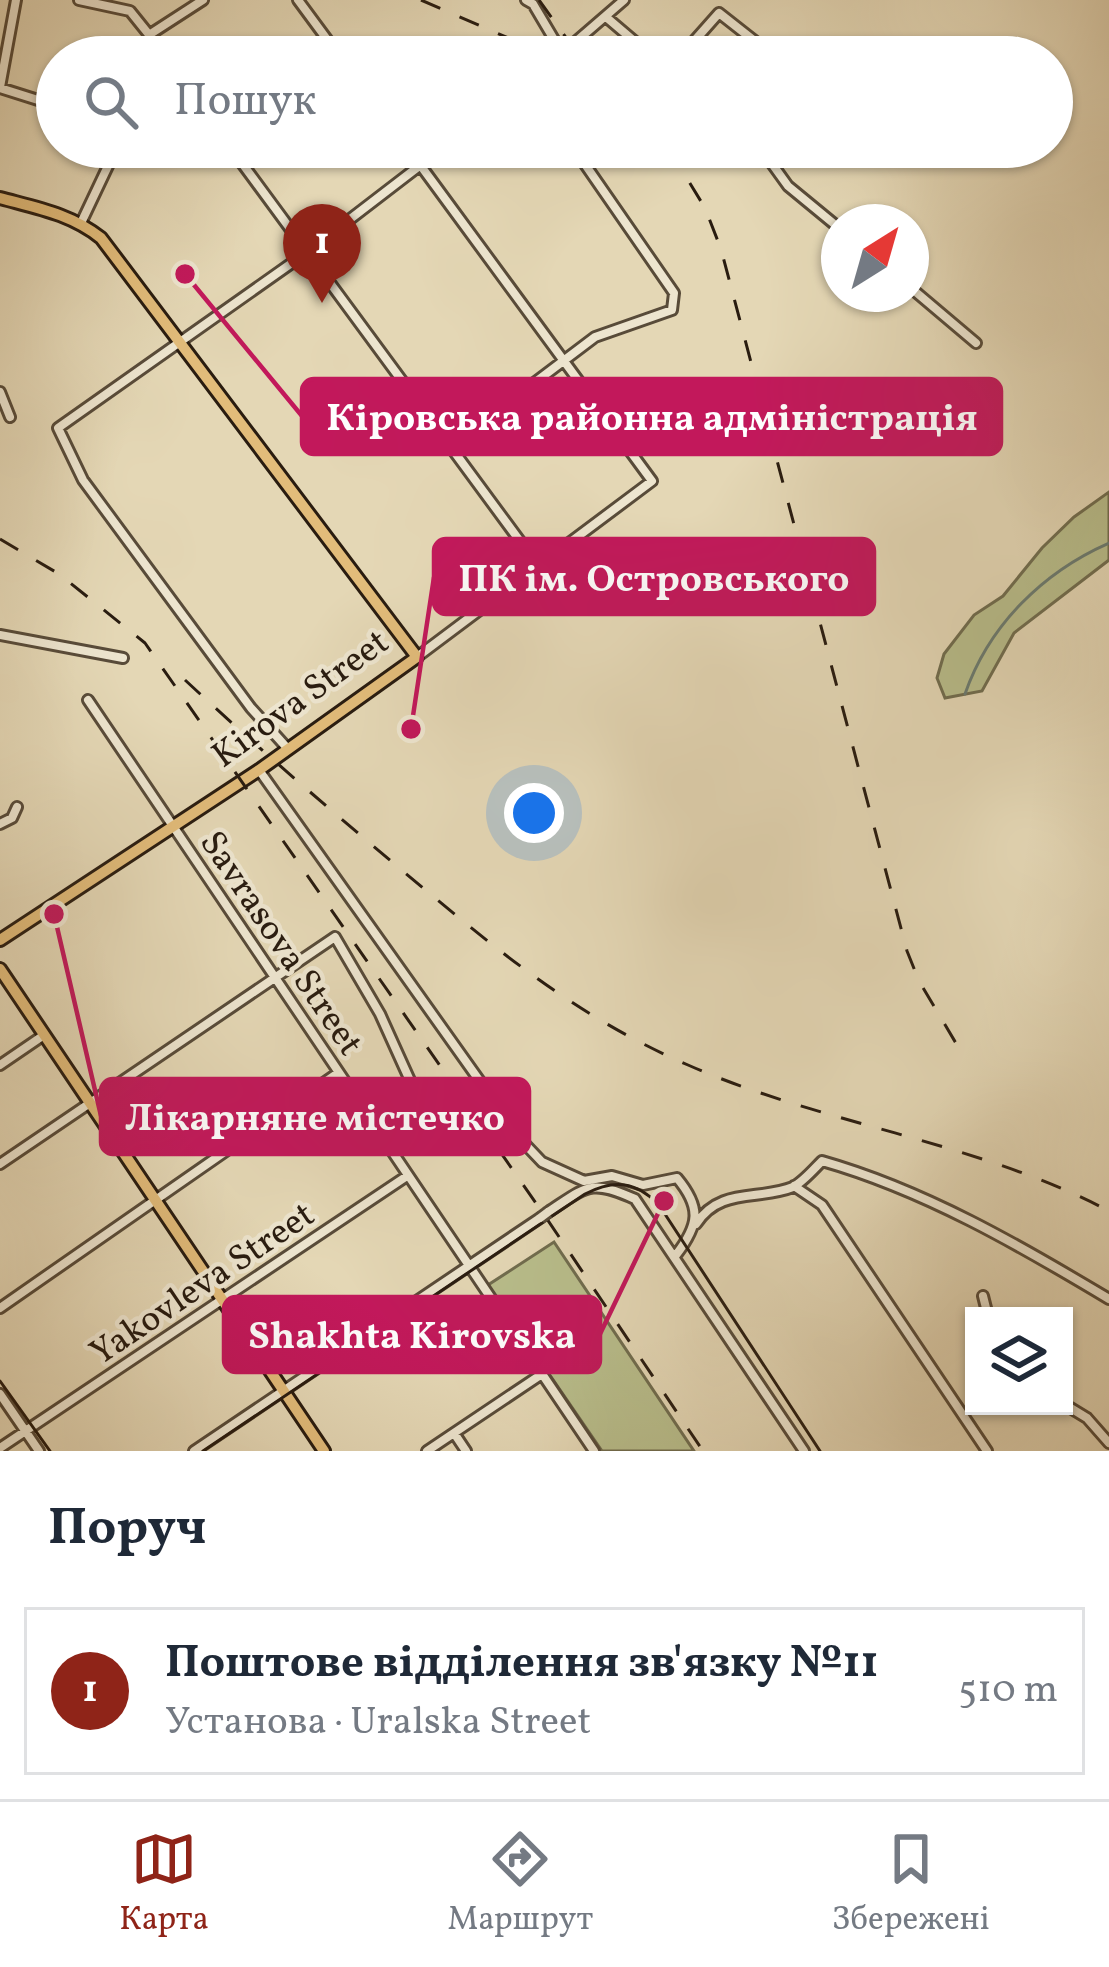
<!DOCTYPE html>
<html lang="uk">
<meta charset="utf-8">
<style>
:root{--surface:#fff;--page:#f6f6f7;--text:#1f2937;--muted:#747a83;--line:#e0e1e3;--accent:#8f2418}
body{margin:0;font-family:Vollkorn,serif;background:var(--page);color:var(--text)}
.controls{position:absolute;right:36px;bottom:36px;display:grid;overflow:hidden;border-radius:0px;box-shadow:0 3px 9px #0004}
.controls button{width:108px;height:108px;display:grid;place-items:center;padding:0;border:0;border-bottom:3px solid var(--line);background:var(--surface);color:var(--text);font:60px sans-serif}
.compass{position:absolute;left:821px;top:204px;width:108px;height:108px;border-radius:50%;background:var(--surface);box-shadow:0 3px 9px #0004;rotate:37deg}
.you{position:absolute;left:534px;top:813px;width:42px;height:42px;margin:-30px;border:9px solid #fff;border-radius:50%;background:#1a73e8;box-shadow:0 0 0 18px #1a73e833}
.badge{display:grid;place-items:center;width:78px;height:78px;border-radius:50%;background:var(--accent);color:#fff;font-size:39px;font-weight:700}
.pin{position:absolute;translate:-50% -99px;filter:drop-shadow(0 3px 6px #0008)}
.pin::after{content:'';position:absolute;top:63px;width:42px;height:36px;background:inherit;clip-path:polygon(0 0,100% 0,50% 100%)}
.list{margin:0;padding:0;list-style:none}
h2{display:flex;justify-content:space-between;align-items:center;height:156px;margin:0;padding:0 48px;font-size:51px}
h2 small{font-size:39px;font-weight:400;color:var(--muted)}
.list li{display:grid;grid-template-columns:78px 1fr auto;gap:36px;align-items:center;box-sizing:border-box;height:168px;margin:0 24px 24px;padding:0 24px;border:3px solid var(--line);border-radius:0px}
.list b{display:block;font-size:45px;white-space:nowrap}
.list p{margin:0;font-size:39px;white-space:nowrap;color:var(--muted)}
.list em{font-size:39px;font-style:normal;color:var(--muted)}
.icon{flex:none;width:66px;height:66px;fill:none;stroke:currentColor;stroke-width:2;stroke-linecap:round;stroke-linejoin:round}
.map{position:relative;flex:none;width:1109px;height:1451px;overflow:hidden}
.search{position:absolute;background:var(--surface);box-shadow:0 3px 9px #0004;left:36px;right:36px;top:36px;height:132px;display:flex;align-items:center;gap:30px;box-sizing:border-box;padding:0 42px;border-radius:66px;color:var(--muted);font-size:45px}
.sheet{height:348px;background:var(--surface)}
nav{display:flex;justify-content:space-around;align-items:center;box-sizing:border-box;height:168px;border-top:3px solid var(--line);background:var(--surface);font-size:33px;color:var(--muted)}
nav a{display:grid;justify-items:center;gap:6px}
nav .on{color:var(--accent)}
.map>svg:first-child{display:block}
.green{fill:#b8bd8b;stroke:#706c4e;stroke-width:3}
.lines{fill:none;stroke-linecap:round;stroke-linejoin:round}
.stream{stroke:#6a7a70;stroke-width:3}
.minor-casing{stroke:#584b39;stroke-width:14}
.major-casing{stroke:#291c10;stroke-width:16}
.minor{stroke:#ede5cf;stroke-width:8}
.major{stroke:#e2bc7a;stroke-width:10}
.tram{stroke:#291c10;stroke-width:3}
.rail{stroke:#291c10;stroke-width:3;stroke-dasharray:21 21;stroke-linecap:butt}
.minor-bridge-casing{stroke:#584b39;stroke-width:14;stroke-linecap:butt}
.minor-bridge{stroke:#ede5cf;stroke-width:8}
.labels{text-anchor:middle;stroke-width:9;stroke-linejoin:round;paint-order:stroke}
.street-label{font-size:36px;fill:#291c10;stroke:#ede5cf}
.leader{fill:none;stroke:#c2185b;stroke-width:4.5}
.callout-dot{fill:#c2185b;stroke:#ede5cf;stroke-width:4.5}
.callout{fill:#c2185b;stroke:#c2185b;stroke-width:4.5}
.callout-label{font-size:39px;text-anchor:middle;font-weight:bold;fill:#fff}
</style>
<div class="map">
<svg width="1109" height="1451" viewBox="0 0 1109 1451">
<rect width="100%" height="100%" fill="#e4d7b5"/>
<filter id="stains"><feTurbulence type="fractalNoise" baseFrequency=".00167" numOctaves="4"/><feColorMatrix values="0 0 0 0 .2 0 0 0 0 .09 0 0 0 0 .02 0 0 0 .5 -.17"/></filter>
<radialGradient id="worn" r=".72"><stop offset=".6" stop-color="#630" stop-opacity="0"/><stop offset="1" stop-color="#630" stop-opacity=".3"/></radialGradient>
<path class="green" d="M1109 492V560L1014 633 982 691 945 698 937 678 944 654 974 615 1003 596 1042 548 1074 517Z
M554 1242 694 1451H602L488 1285Z"/>
<g class="lines">
<path class="stream" d="M965 694C989 625 1043 572 1109 543"/>
<g class="minor-casing">
<path id="minor" d="M79 0 130 11 167 57
M298 0 340 57
M526 0 533 4 562 53
M606 17 653 57
M152 33 203 0
M558 57 624 0
M680 57 719 13 775 57
M0 87 16 0
M0 88 57 106
M230 147 539 567
M407 147 652 481 417 657
M760 147 788 186 839 228
M885 147 895 155
M81 223 117 147
M911 288 976 343
M0 392 10 417
M452 445 595 337 672 310 674 293 573 147
M0 635 123 658
M88 700 594 1451
M288 749 251 708 83 480 58 428 306 253 444 147
M259 770 523 1142 542 1162 584 1181 612 1176 643 1185 677 1178C702 1208 699 1225 676 1255
M0 824 12 818 17 807
M0 1065 44 1035
M0 1164 335 937 380 1014 431 1127
M794 1186 822 1205 987 1451
M548 1212C588 1186 590 1179 635 1199L804 1451
M696 1224C720 1187 758 1201 793 1187 803 1182 814 1169 822 1161 924 1190 1019 1245 1109 1299
M983 1296 988 1316
M0 1308 338 1073
M0 1394 39 1451
M1064 1404 1087 1418 1109 1443
M454 1433 466 1451
M0 1448 407 1176
M194 1451 540 1218
M427 1451 542 1374"/>
</g>
<g class="major-casing">
<path id="major" d="M0 198C37 208 71 214 101 238L417 657 259 770 0 940
M0 969 324 1451"/>
</g>
<use href="#minor" class="minor"/>
<use href="#major" class="major"/>
<path class="tram" d="M0 1381 50 1451
M203 1451 585 1194C614 1179 636 1181 659 1205L820 1451"/>
<path class="rail" d="M421 0 552 57
M539 0 580 57
M668 147 705 208 721 249 907 951 919 981 963 1055
M0 539 59 574 145 643 547 1219 703 1451
M185 680C256 746 329 809 404 872 497 950 575 1016 688 1065 824 1125 976 1141 1109 1211"/>
<g class="minor-bridge-casing">
<path id="minor-bridge" d="M540 1218 548 1212"/>
</g>
<use href="#minor-bridge" class="minor-bridge"/>
</g>
<g class="labels">
<g class="street-label">
<text transform="translate(299 697) rotate(-36)" y="13">Kirova Street</text>
<text transform="translate(283 942) rotate(56)" y="13">Savrasova Street</text>
<text transform="translate(201 1282) rotate(-34)" y="13">Yakovleva Street</text>
</g>
</g>
<path class="leader" d="M185 274L302 416M411 729L434 577M54 914L101 1116M664 1201L600 1334"/>
<g class="callout-dot">
<circle cx="185" cy="274" r="12"/>
<circle cx="411" cy="729" r="12"/>
<circle cx="54" cy="914" r="12"/>
<circle cx="664" cy="1201" r="12"/>
</g>
<g class="callout">
<rect x="302" y="379" width="699" height="75" rx="12"/>
<rect x="434" y="539" width="440" height="75" rx="12"/>
<rect x="101" y="1079" width="428" height="75" rx="12"/>
<rect x="224" y="1297" width="376" height="75" rx="12"/>
</g>
<g class="callout-label">
<text x="652" y="430">Кіровська районна адміністрація</text>
<text x="654" y="591">ПК ім. Островського</text>
<text x="315" y="1130">Лікарняне містечко</text>
<text x="412" y="1348">Shakhta Kirovska</text>
</g>
<rect width="100%" height="100%" filter="url(#stains)"/>
<rect width="100%" height="100%" fill="url(#worn)"/>
</svg>
<div class="controls">
<button><svg class="icon" aria-label="layers" viewBox="0 0 24 24"><path d="M12 4l9 5-9 5-9-5zM3 14l9 5 9-5"/></svg></button>
</div>
<svg class="compass" viewBox="-18 -18 36 36"><path d="M0-13l5 13h-10z" fill="#e53935"/><path d="M0 13l5-13h-10z" fill="#747a83"/></svg>
<div class="you"></div>
<div class="pin badge" style="left:322px;top:303px">1</div>
<div class="search"><svg class="icon" aria-label="search" viewBox="0 0 24 24"><circle cx="10" cy="10" r="6"/><path d="M15 15l6 6"/></svg>Пошук</div>
</div>
<section class="sheet">
<h2>Поруч<small></small></h2>
<ul class="list">
<li><span class="badge">1</span><div><b>Поштове відділення зв'язку №11</b><p>Установа · Uralska Street</p></div><em>510 m</em></li>
</ul>
</section>
<nav>
<a class="on"><svg class="icon" aria-label="map" viewBox="0 0 24 24"><path d="M3 6l6-2 6 2 6-2v14l-6 2-6-2-6 2zM9 4v14M15 6v14"/></svg>Карта</a>
<a><svg class="icon" aria-label="directions" viewBox="0 0 24 24"><path d="M12 3l9 9-9 9-9-9zM9 14v-3h6M13 9l2 2-2 2"/></svg>Маршрут</a>
<a><svg class="icon" aria-label="saved" viewBox="0 0 24 24"><path d="M7 4h10v16l-5-4-5 4z"/></svg>Збережені</a>
</nav>
